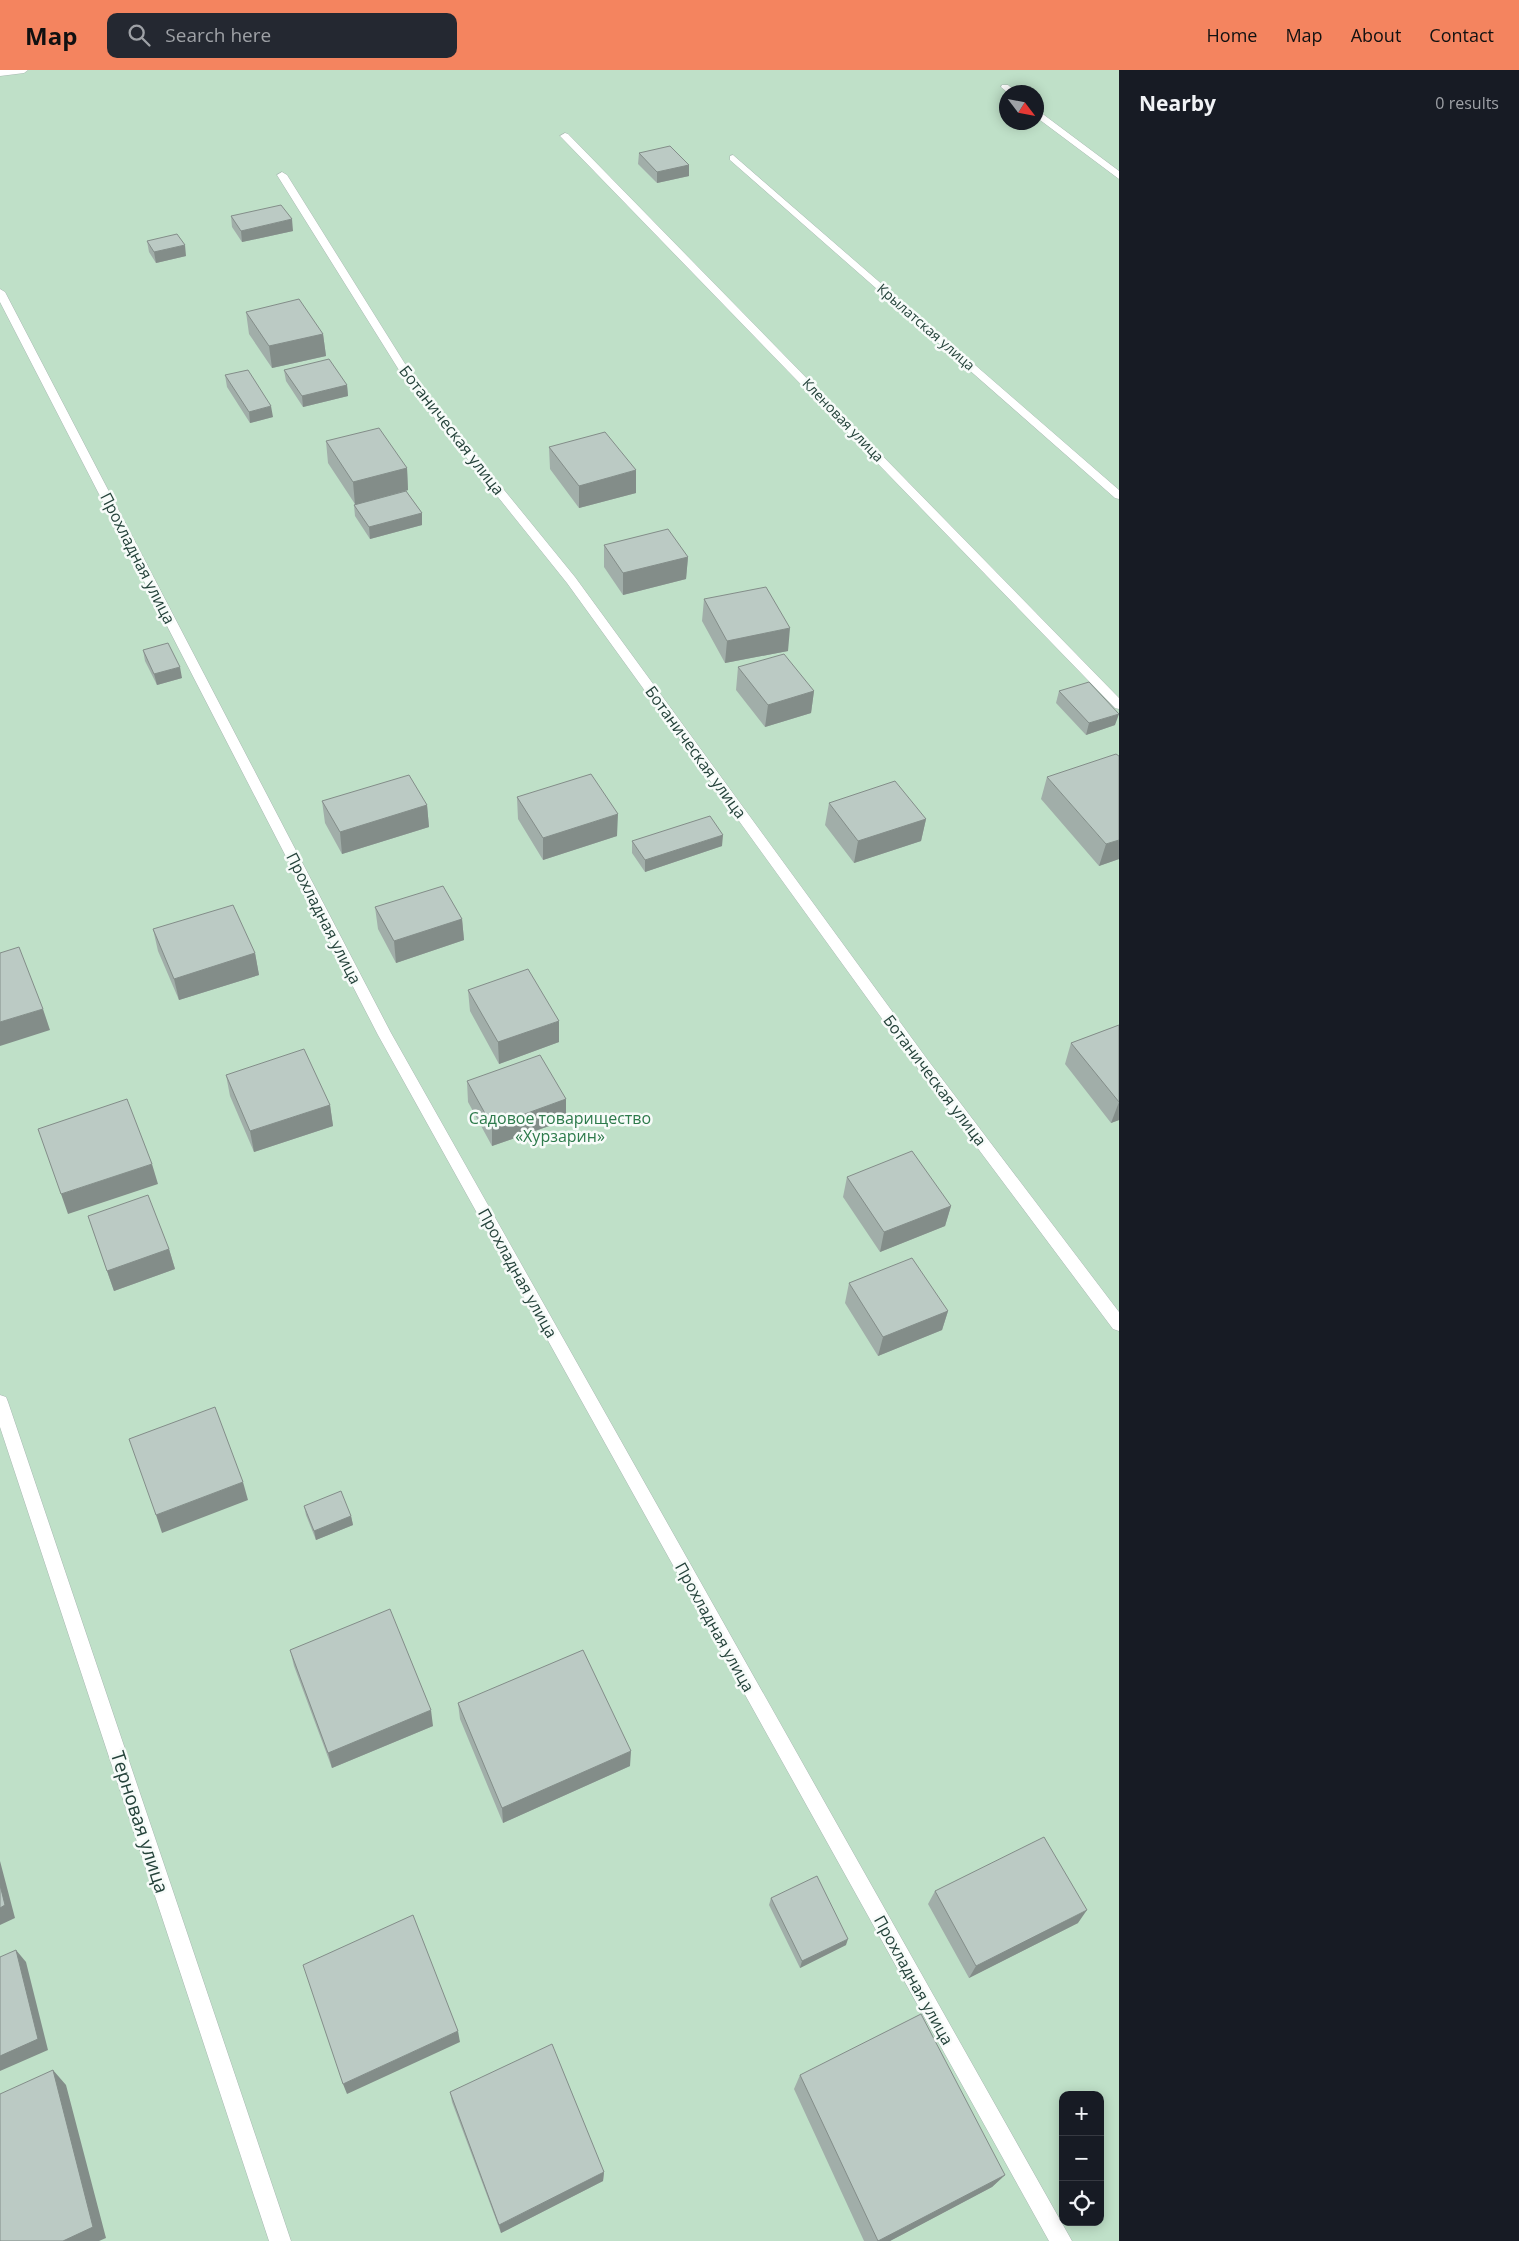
<!DOCTYPE html>
<meta charset="utf-8">
<style>
:root{--surface:#171b24;--page:#242831;--text:#f1f3f6;--muted:#9ea1a6;--line:#363941;--accent:#f4845f}
body{margin:0;font-family:"Open Sans",sans-serif;background:var(--page);color:var(--text)}
.controls{position:absolute;right:15px;bottom:15px;display:grid;overflow:hidden;border-radius:10px;box-shadow:0 2px 12px #0003}
.controls button{width:45px;height:45px;display:grid;place-items:center;padding:0;border:0;border-bottom:1px solid var(--line);background:var(--surface);color:var(--text);font:25px sans-serif}
.compass{position:absolute;left:999px;top:15px;width:45px;height:45px;border-radius:50%;background:var(--surface);box-shadow:0 2px 12px #0003;rotate:122deg}
.list{margin:0;padding:0;list-style:none}
h2{display:flex;justify-content:space-between;align-items:center;height:65px;margin:0;padding:0 20px;font-size:21px}
h2 small{font-size:16px;font-weight:400;color:var(--muted)}
.icon{flex:none;width:28px;height:28px;fill:none;stroke:currentColor;stroke-width:2;stroke-linecap:round;stroke-linejoin:round}
.map{position:relative;flex:none;width:1119px;height:2171px;overflow:hidden}
header{display:flex;align-items:center;gap:30px;box-sizing:border-box;height:70px;padding:0 25px;background:var(--accent);color:#111}
header strong{font-size:24px}
nav{display:flex;gap:28px;margin-inline-start:auto;font-size:18px}
.search{width:350px;height:45px;background:var(--page);display:flex;align-items:center;gap:12px;box-sizing:border-box;padding:0 18px;border-radius:10px;color:var(--muted);font-size:19px}
main{display:flex}
aside{flex:1;background:var(--surface)}
.map>svg:first-child{display:block}
.green{fill:#bfe0c8;fill-rule:evenodd}
.lines{fill:none;stroke-linecap:round;stroke-linejoin:round}
.minor-casing{stroke:#a8b8b2;stroke-width:1}
.minor{fill:#fff;fill-rule:evenodd}
.wall{fill:#a1aea9}
.shaded-wall{fill:#838d89}
.building{fill:#bbcac4;stroke:#838d89}
.labels{text-anchor:middle;stroke-width:5;stroke-linejoin:round;paint-order:stroke}
.far-street-label{font-size:14px;fill:#24423a;stroke:#f7fbf9}
.street-label{font-size:16px;fill:#24423a;stroke:#f7fbf9}
.park-label{font-size:16px;fill:#2d7a4b;stroke:#f7fbf9}
.near-street-label{font-size:19px;fill:#24423a;stroke:#f7fbf9}
</style>
<header>
<strong>Map</strong>
<div class="search"><svg class="icon" aria-label="search" viewBox="0 0 24 24"><circle cx="10" cy="10" r="6"/><path d="M15 15l6 6"/></svg>Search here</div>
<nav><a>Home</a><a>Map</a><a>About</a><a>Contact</a></nav>
</header>
<main>
<div class="map">
<svg width="1119" height="2171" viewBox="0 0 1119 2171">
<rect width="100%" height="100%" fill="#e6efeb"/>
<path class="green" d="M0 0H1119V2171H0ZM1006 22H1036V52H1006ZM1063 2025H1100V2152H1063Z"/>
<g class="lines">
<g class="minor-casing">
<path id="minor" d="M0 0H28L24 3 0 6Z
M1002 15H1008L1016 22H1007L1001 17Z
M1036 39 1119 101V109L1036 47Z
M565 63 568 64 1119 628V639L1115 638 562 68 560 66Z
M733 85 1119 420V429L1115 428 730 90V86Z
M282 102 287 105 417 313 575 507 927 989 1119 1242V1261L1113 1259 917 997 567 513 409 316 277 105Z
M0 219 5 222 391 963 1072 2171H1049L378 965 0 232Z
M0 1325 6 1327 8 1332 291 2171H269L0 1357Z"/>
</g>
<use href="#minor" class="minor"/>
</g>
<path class="wall" d="M639 83 689 95V106L657 113 638 94Z
M231 146 293 161 242 172 232 157Z
M147 171 186 186 156 193 149 182Z
M246 242 323 264 326 286 272 298 249 264Z
M284 300 347 315 348 326 303 337 286 311Z
M225 305 273 347 250 353 227 317Z
M326 371 407 398 408 420 406 421 422 443V455L370 469 355 446 354 435 355 434 328 393Z
M549 377 636 423 579 438 550 399Z
M604 475 688 487 686 509 623 525 604 497Z
M704 529 788 581 725 593 702 551Z
M143 580 182 608 157 615 145 591Z
M738 597 814 621 811 643 765 657 736 620Z
M1059 621 1115 655 1086 665 1056 633Z
M1047 707 1119 789 1099 796 1041 729Z
M517 727 617 766 543 790 518 749Z
M322 731 427 735 429 757 342 784 325 753Z
M829 733 926 749 921 771 854 793 825 755Z
M632 771 722 776 645 802 632 783Z
M375 837 462 849 464 870 396 893 378 859Z
M153 859 255 883 259 905 179 930 158 881Z
M468 920 559 972 499 994 470 941Z
M1119 955V1050L1111 1053 1065 994 1071 973Z
M226 1005 330 1035 333 1056 254 1082 230 1026Z
M467 1011 566 1029V1050L492 1076 468 1032Z
M847 1107 951 1136 945 1156 880 1182 843 1127Z
M88 1146 169 1179 175 1199 114 1221Z
M849 1213 948 1241 942 1260 878 1286 845 1233Z
M304 1436 351 1446 353 1455 316 1470 306 1445Z
M290 1580 433 1656 332 1698 294 1596Z
M458 1633 630 1696 503 1753 460 1649Z
M935 1821 1078 1853 969 1908 928 1834Z
M771 1828 846 1875 800 1898 769 1835Z
M800 2005 1005 2105 992 2117 890 2171H864L794 2019Z
M450 2022 604 2102 603 2111 501 2163 452 2032Z"/>
<path class="shaded-wall" d="M689 95V106L657 113V102Z
M292 149 293 161 242 172 241 161Z
M185 175 186 186 156 193 154 182Z
M323 264 326 286 272 298 269 276Z
M347 315 348 326 303 337 302 326Z
M271 336 273 347 250 353 249 342Z
M407 398 408 420 355 435 353 412Z
M636 400V423L579 438V416Z
M422 443V455L370 469 369 457Z
M688 487 686 509 623 525V503Z
M790 558 788 581 725 593 727 571Z
M180 597 182 608 157 615 154 604Z
M814 621 811 643 765 657 768 635Z
M1119 644 1115 655 1086 665 1089 653Z
M427 735 429 757 342 784 340 762Z
M618 744 617 766 543 790V768Z
M926 749 921 771 854 793 858 771Z
M723 765 722 776 645 802V790Z
M1119 770V789L1099 796 1106 774Z
M462 849 464 870 396 893 394 871Z
M255 883 259 905 179 930 174 909Z
M43 939 50 960 0 976V952Z
M559 951V972L499 994 498 972Z
M566 1029V1050L492 1076V1056Z
M1119 1032V1050L1111 1053Z
M330 1035 333 1056 254 1082 250 1061Z
M152 1094 158 1114 68 1144 61 1124Z
M951 1136 945 1156 880 1182 884 1162Z
M169 1179 175 1199 114 1221 107 1201Z
M948 1241 942 1260 878 1286 883 1267Z
M243 1412 248 1430 162 1463 156 1445Z
M351 1446 353 1455 316 1470 314 1461Z
M431 1640 433 1656 332 1698 328 1683Z
M631 1681 630 1696 503 1753 502 1738Z
M0 1791 15 1848 0 1855Z
M1087 1840 1078 1853 969 1908 976 1896Z
M848 1869 846 1875 800 1898 802 1891Z
M16 1880 26 1892 48 1980 0 2001V1986Z
M458 1961 460 1972 347 2024 343 2014Z
M53 2000 66 2015 106 2168 99 2171H63Z
M604 2102 603 2111 501 2163 499 2155Z
M1005 2105 992 2117 890 2171H878Z"/>
<path class="building" d="M670 76 689 95 657 102 639 83Z
M281 135 292 149 241 161 231 146Z
M177 164 185 175 154 182 147 171Z
M299 229 323 264 269 276 246 242Z
M329 289 347 315 302 326 284 300Z
M248 300 271 336 249 342 225 305Z
M379 358 407 398 353 412 326 371Z
M605 362 636 400 579 416 549 377Z
M406 421 422 443 369 457 354 435Z
M668 459 688 487 623 503 604 475Z
M766 517 790 558 727 571 704 529Z
M168 573 180 597 154 604 143 580Z
M784 584 814 621 768 635 738 597Z
M1089 612 1119 644 1089 653 1059 621Z
M1116 684 1119 686V770L1106 774 1047 707Z
M591 704 618 744 543 768 517 727Z
M409 705 427 735 340 762 322 731Z
M895 711 926 749 858 771 829 733Z
M710 746 723 765 645 790 632 771Z
M443 816 462 849 394 871 375 837Z
M233 835 255 883 174 909 153 859Z
M19 877 43 939 0 952V883Z
M528 899 559 951 498 972 468 920Z
M1119 955V1032L1071 973Z
M304 979 330 1035 250 1061 226 1005Z
M540 985 566 1029 492 1056 467 1011Z
M127 1029 152 1094 61 1124 38 1059Z
M912 1081 951 1136 884 1162 847 1107Z
M148 1125 169 1179 107 1201 88 1146Z
M912 1188 948 1241 883 1267 849 1213Z
M215 1337 243 1412 156 1445 129 1369Z
M341 1421 351 1446 314 1461 304 1436Z
M390 1539 431 1640 328 1683 290 1580Z
M583 1580 631 1681 502 1738 458 1633Z
M1044 1767 1087 1840 976 1896 935 1821Z
M817 1806 848 1869 802 1891 771 1828Z
M0 1815 5 1835 0 1838Z
M413 1845 458 1961 343 2014 303 1895Z
M16 1880 38 1969 0 1986V1887Z
M921 1944 1005 2105 878 2171 800 2005Z
M552 1974 604 2102 499 2155 450 2022Z
M53 2000 93 2157 63 2171H0V2024Z"/>
<g class="labels">
<g class="far-street-label">
<text transform="translate(926 257) rotate(41)" y="5">Крылатская улица</text>
<text transform="translate(843 350) rotate(46)" y="5">Кленовая улица</text>
</g>
<g class="street-label">
<text transform="translate(452 360) rotate(52)" y="6">Ботаническая улица</text>
<text transform="translate(138 488) rotate(63)" y="6">Прохладная улица</text>
<text transform="translate(696 682) rotate(54)" y="6">Ботаническая улица</text>
<text transform="translate(324 848) rotate(63)" y="6">Прохладная улица</text>
<text transform="translate(935 1010) rotate(53)" y="6">Ботаническая улица</text>
<text transform="translate(518 1203) rotate(61)" y="6">Прохладная улица</text>
<text transform="translate(715 1557) rotate(61)" y="6">Прохладная улица</text>
<text transform="translate(914 1910) rotate(61)" y="6">Прохладная улица</text>
</g>
<g class="park-label">
<text x="560" y="1054">Садовое товарищество<tspan x="560" dy="18">«Хурзарин»</tspan></text>
</g>
<g class="near-street-label">
<text transform="translate(140 1752) rotate(72)" y="7">Терновая улица</text>
</g>
</g>
</svg>
<div class="controls">
<button>+</button>
<button>−</button>
<button><svg class="icon" aria-label="locate" viewBox="0 0 24 24"><circle cx="12" cy="12" r="6"/><path d="M12 2v4M12 18v4M2 12h4M18 12h4"/></svg></button>
</div>
<svg class="compass" viewBox="-18 -18 36 36"><path d="M0-13l5 13h-10z" fill="#e53935"/><path d="M0 13l5-13h-10z" fill="#9ea1a6"/></svg>
</div>
<aside>
<h2>Nearby<small>0 results</small></h2>
<ul class="list">
</ul>
</aside>
</main>
